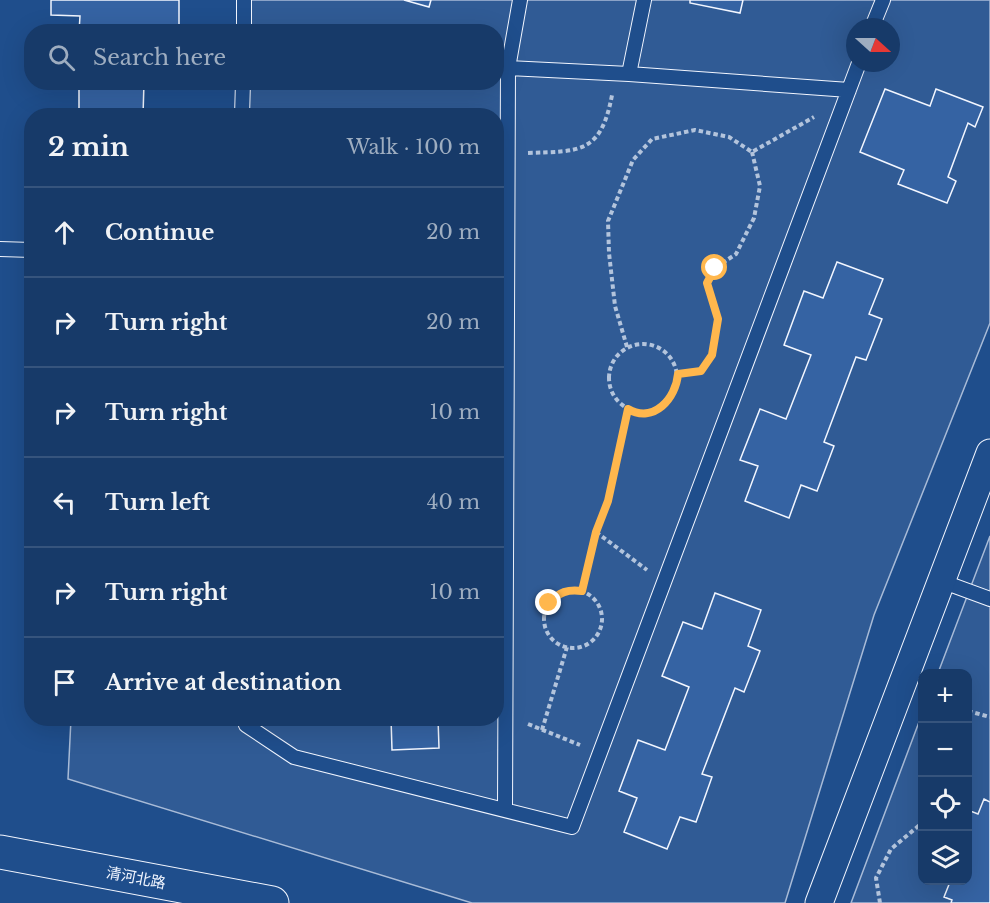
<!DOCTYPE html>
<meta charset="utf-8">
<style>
:root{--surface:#173a69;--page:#244571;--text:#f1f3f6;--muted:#9eadc0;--line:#36547d}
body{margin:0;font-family:"Libre Baskerville","Noto Sans SC",serif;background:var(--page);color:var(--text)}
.controls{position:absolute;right:18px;bottom:18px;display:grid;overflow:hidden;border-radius:12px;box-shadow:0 6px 24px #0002}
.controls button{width:54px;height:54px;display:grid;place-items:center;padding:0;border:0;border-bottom:2px solid var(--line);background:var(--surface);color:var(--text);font:30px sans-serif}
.compass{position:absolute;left:846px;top:18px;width:54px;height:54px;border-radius:50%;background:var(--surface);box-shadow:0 6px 24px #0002;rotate:111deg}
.stop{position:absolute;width:18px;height:18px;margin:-14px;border:4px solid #ffb74d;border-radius:50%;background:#fff}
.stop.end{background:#ffb74d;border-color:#fff;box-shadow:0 2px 6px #0008}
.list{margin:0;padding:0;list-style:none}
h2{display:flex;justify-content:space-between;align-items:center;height:78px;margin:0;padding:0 24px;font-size:26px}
h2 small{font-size:20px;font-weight:400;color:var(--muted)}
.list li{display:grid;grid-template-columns:39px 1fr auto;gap:18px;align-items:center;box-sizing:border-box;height:90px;padding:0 24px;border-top:2px solid var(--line)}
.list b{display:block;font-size:22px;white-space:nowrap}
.list em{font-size:20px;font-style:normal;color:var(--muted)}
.icon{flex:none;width:33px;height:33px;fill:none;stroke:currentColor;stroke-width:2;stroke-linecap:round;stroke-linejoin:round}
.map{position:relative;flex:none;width:990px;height:903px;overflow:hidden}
.search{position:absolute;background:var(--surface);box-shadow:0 6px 24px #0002;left:24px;top:24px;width:480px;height:66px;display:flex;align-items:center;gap:15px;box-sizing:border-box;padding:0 21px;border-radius:24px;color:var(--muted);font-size:22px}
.panel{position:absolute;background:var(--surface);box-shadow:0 6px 24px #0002;left:24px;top:108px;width:480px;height:618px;border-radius:24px}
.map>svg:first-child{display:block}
.built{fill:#305b95;stroke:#a8bbd7;stroke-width:1.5;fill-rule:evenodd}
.building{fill:#3563a3;stroke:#f2f6ff;stroke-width:1.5}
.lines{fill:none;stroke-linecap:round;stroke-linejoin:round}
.service-casing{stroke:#f2f6ff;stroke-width:16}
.minor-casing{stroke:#f2f6ff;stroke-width:29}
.secondary-casing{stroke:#f2f6ff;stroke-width:35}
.path{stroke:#b3c4dc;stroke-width:4;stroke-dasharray:4.5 3;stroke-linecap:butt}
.service{stroke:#1f4e8c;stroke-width:14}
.minor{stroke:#1f4e8c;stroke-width:27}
.secondary{stroke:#1f4e8c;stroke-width:33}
.route{stroke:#ffb74d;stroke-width:8}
.labels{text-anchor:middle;stroke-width:4.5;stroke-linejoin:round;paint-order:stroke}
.street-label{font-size:15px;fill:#f2f6ff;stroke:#1f4e8c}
</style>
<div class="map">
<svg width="990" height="903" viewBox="0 0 990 903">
<rect width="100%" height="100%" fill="#1f4e8c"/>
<path class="built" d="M244 0H990V323L874 615 785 903H472L68 779 71 719 496 718V116L242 115 243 83 496 82V32L244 31ZM855 27H891V63H855Z
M990 536V903H851L922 714V880H968V674L938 673Z"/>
<path class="building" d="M51 0H179V32H79L80 16 51 15Z
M404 0H431L429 7Z
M690 0H743L740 13 690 3Z
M79 82H144L143 116H79Z
M885 89 930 106 936 89 983 107 975 127 968 123 948 177 956 181 947 203 898 184 904 170 860 152Z
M837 262 883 279 869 314 882 319 866 360 856 357 824 442 834 446 817 491 801 485 789 518 745 501 758 466 740 460 760 409 786 419 811 355 784 345 804 291 823 298Z
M715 593 761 610 748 646 760 651 744 692 735 688 702 774 712 777 696 822 680 817 667 849 624 832 637 798 619 791 638 740 665 750 689 687 662 676 683 622 702 629Z
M391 718H438L439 748 392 750Z
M984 799 990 802V903H951L952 900 944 897 950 882 945 880H968V810L978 814Z"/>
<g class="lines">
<g class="service-casing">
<path id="service" d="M520 0 508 68 629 74 644 0
M872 27 883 0
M244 32V0
M496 68H508L505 810
M629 74 849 90
M242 116 243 82
M0 249 32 250
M941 581 990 599
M244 718 246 725 294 757 572 827 859 63"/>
</g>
<g class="minor-casing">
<path id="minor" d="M819 903 990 453"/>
</g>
<g class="secondary-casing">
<path id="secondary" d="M0 852 272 903"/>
</g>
<path class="path" d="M528 153C580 151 601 154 612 95
M609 378a34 34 0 1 1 68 0a34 34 0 1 1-68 0Z
M627 347 615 306 609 253 608 221 633 160 652 139 695 130 729 137 752 152 814 117
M678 374 701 371 712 355 718 319 707 283 715 268 736 254 754 218 760 186 752 152
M628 409 608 501 596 532 647 570
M544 619a29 29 0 1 1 58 0a29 29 0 1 1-58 0Z
M582 591 596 532
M968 711 990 717
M528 724 580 745
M542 730 567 647
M880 903 876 878 891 849 922 823"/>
<use href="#service" class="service"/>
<use href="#minor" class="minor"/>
<use href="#secondary" class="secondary"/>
</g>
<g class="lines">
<path class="route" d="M549 603C559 592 568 589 582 591L596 532 608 501 628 409C654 424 676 398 678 374L701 371 712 355 718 319 707 283 715 268"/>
</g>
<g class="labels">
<g class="street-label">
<text transform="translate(136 878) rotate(11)" y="5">清河北路</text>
</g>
</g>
</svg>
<div class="controls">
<button>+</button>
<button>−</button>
<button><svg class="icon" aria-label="locate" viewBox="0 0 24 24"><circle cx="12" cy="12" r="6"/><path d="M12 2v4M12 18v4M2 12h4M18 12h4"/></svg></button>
<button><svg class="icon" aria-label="layers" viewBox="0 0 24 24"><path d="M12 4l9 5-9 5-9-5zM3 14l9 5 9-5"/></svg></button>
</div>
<svg class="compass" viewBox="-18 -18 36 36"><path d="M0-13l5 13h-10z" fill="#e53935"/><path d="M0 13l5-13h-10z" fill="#9eadc0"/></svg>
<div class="stop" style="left:715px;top:268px"></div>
<div class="stop end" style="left:549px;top:603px"></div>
<div class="search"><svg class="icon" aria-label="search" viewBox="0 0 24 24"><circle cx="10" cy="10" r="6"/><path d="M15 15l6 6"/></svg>Search here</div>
<section class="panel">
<h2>2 min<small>Walk · 100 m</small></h2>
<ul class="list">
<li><svg class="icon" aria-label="ahead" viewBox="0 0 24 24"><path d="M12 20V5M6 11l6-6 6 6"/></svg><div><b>Continue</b></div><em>20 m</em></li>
<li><svg class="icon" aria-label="right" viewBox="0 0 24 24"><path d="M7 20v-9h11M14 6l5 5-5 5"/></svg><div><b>Turn right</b></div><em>20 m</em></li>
<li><svg class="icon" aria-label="right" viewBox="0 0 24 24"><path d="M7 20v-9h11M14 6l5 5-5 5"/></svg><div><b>Turn right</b></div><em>10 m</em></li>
<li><svg class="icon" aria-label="left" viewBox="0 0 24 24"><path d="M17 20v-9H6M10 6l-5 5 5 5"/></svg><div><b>Turn left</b></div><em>40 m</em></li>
<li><svg class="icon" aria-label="right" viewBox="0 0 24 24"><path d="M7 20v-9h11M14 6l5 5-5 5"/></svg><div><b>Turn right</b></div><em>10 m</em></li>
<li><svg class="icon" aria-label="arrive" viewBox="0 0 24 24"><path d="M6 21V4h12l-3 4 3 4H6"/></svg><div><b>Arrive at destination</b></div></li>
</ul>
</section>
</div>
